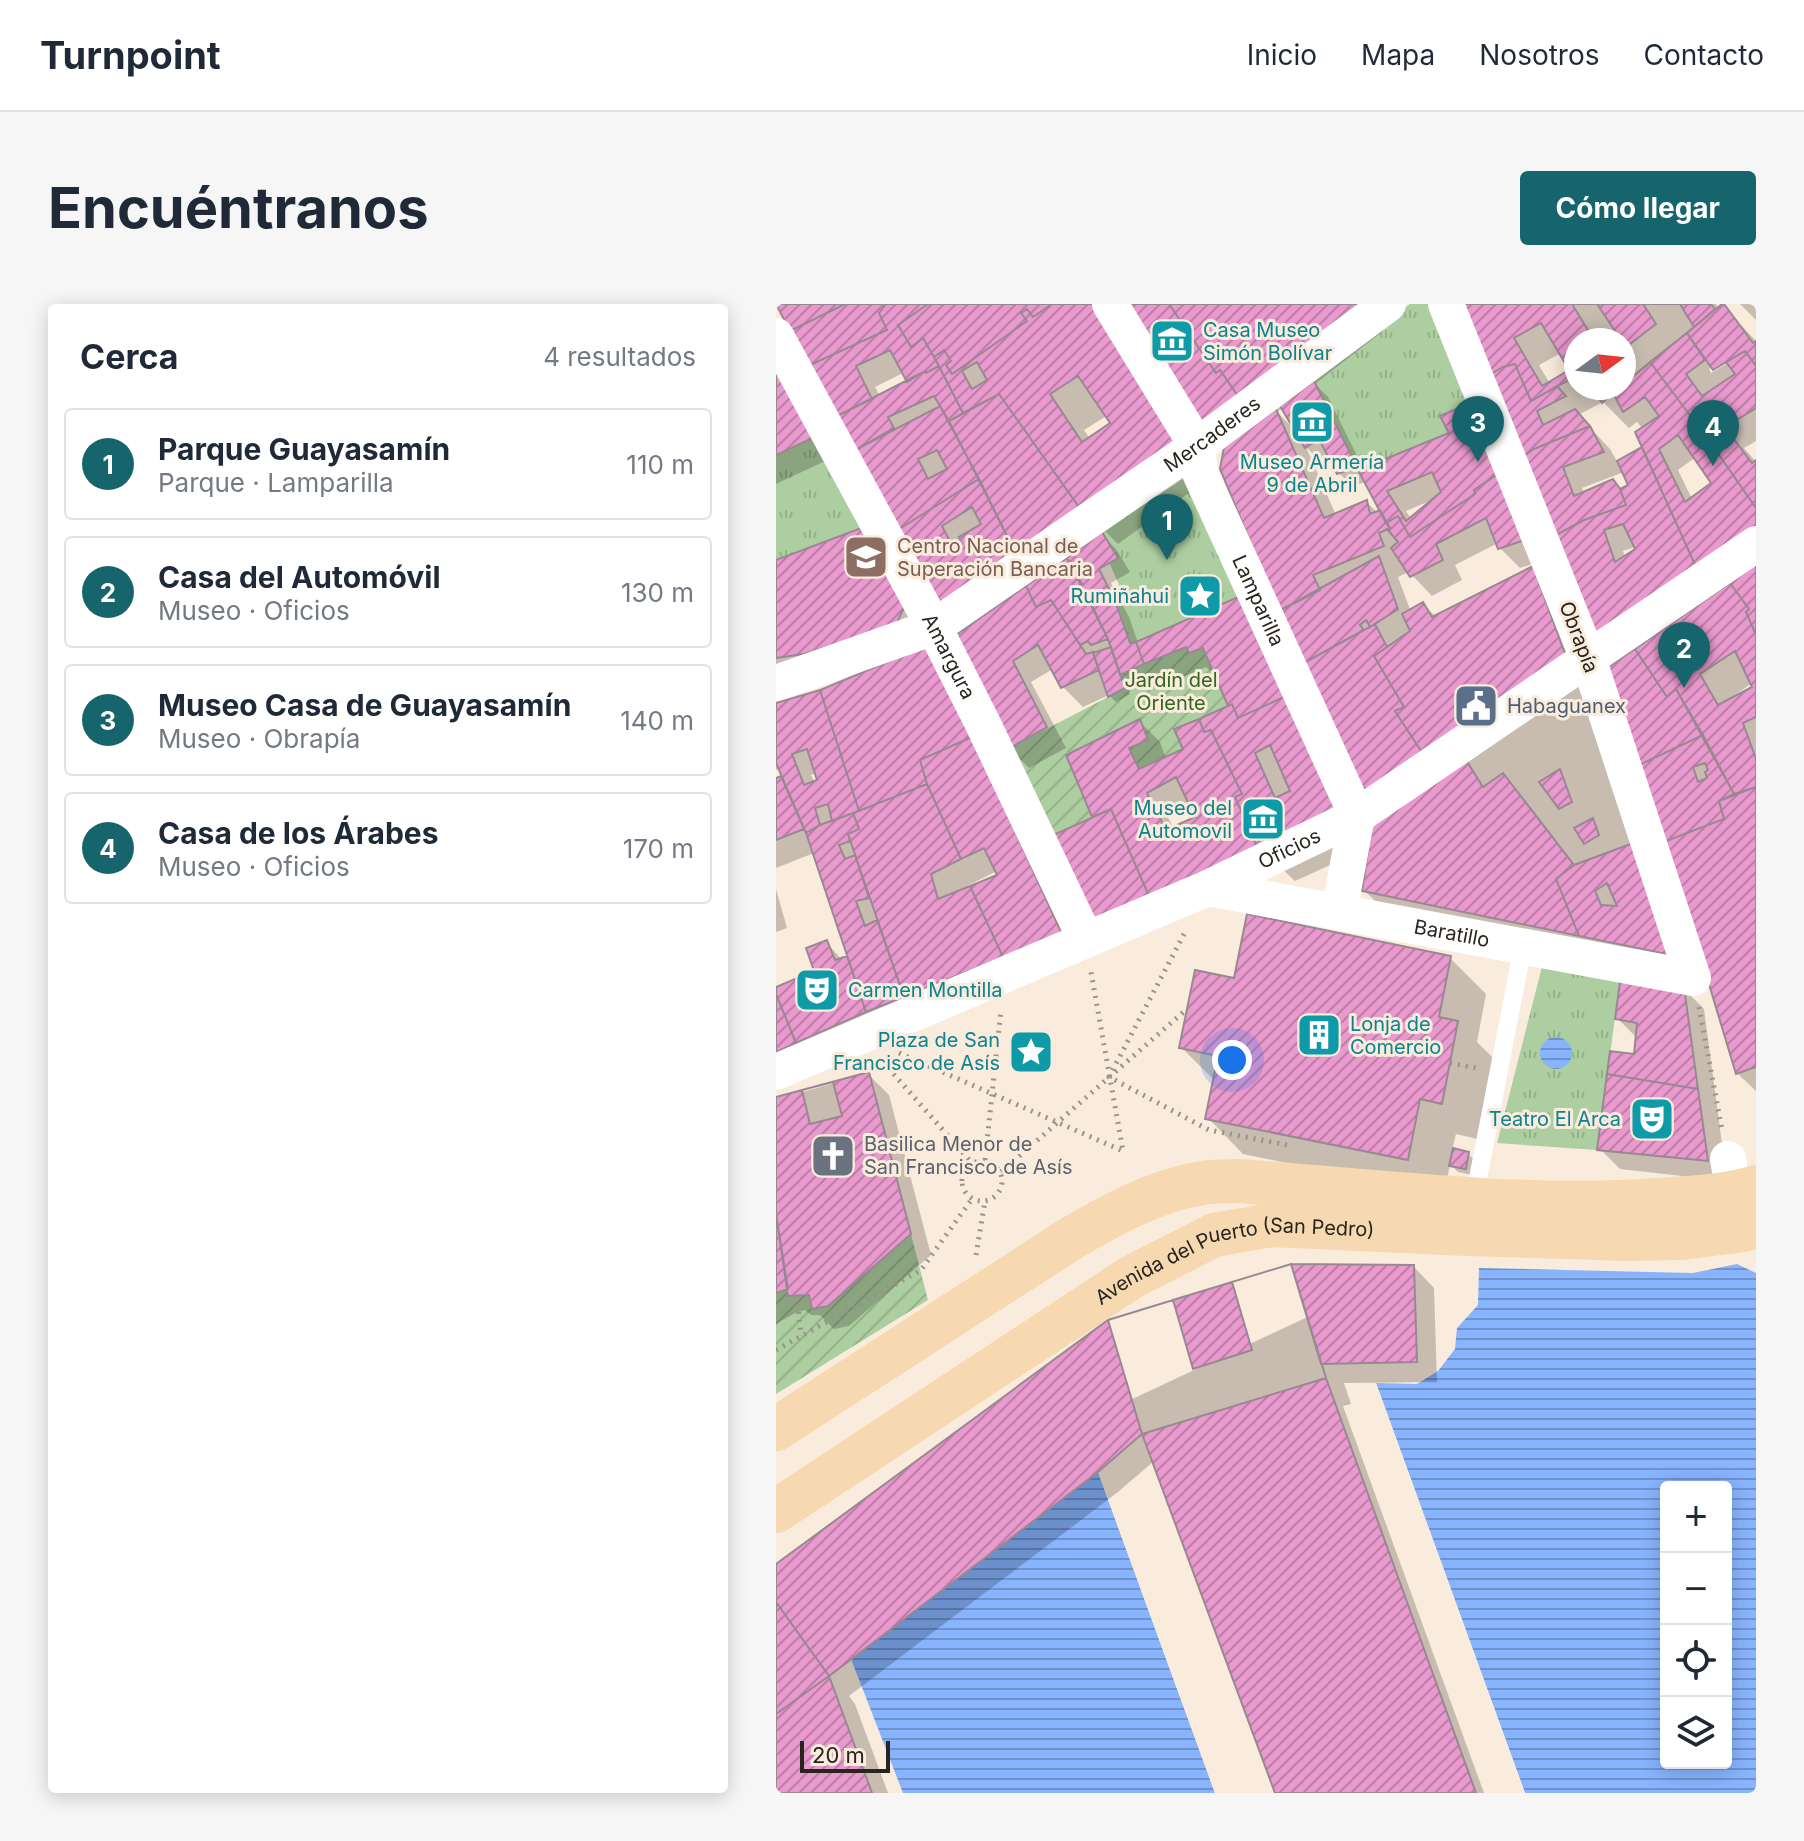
<!DOCTYPE html>
<html lang="es">
<meta charset="utf-8">
<style>
:root{--surface:#fff;--page:#f6f6f7;--text:#1f2937;--muted:#747a83;--line:#e0e1e3;--accent:#16646c}
body{margin:0;font-family:Inter,sans-serif;background:var(--page);color:var(--text)}
.controls{position:absolute;right:24px;bottom:24px;display:grid;overflow:hidden;border-radius:8px;box-shadow:0 4px 20px #0003}
.controls button{width:72px;height:72px;display:grid;place-items:center;padding:0;border:0;border-bottom:2px solid var(--line);background:var(--surface);color:var(--text);font:40px sans-serif}
.compass{position:absolute;left:788px;top:24px;width:72px;height:72px;border-radius:50%;background:var(--surface);box-shadow:0 4px 20px #0003;rotate:75deg}
.scale{position:absolute;left:24px;bottom:20px;width:90px;box-sizing:border-box;padding-left:8px;border:4px solid #29241e;border-top:0;font-size:22px;line-height:28px;white-space:nowrap;color:#29241e;-webkit-text-stroke:6px #faecdd;paint-order:stroke}
.you{position:absolute;left:456px;top:756px;width:28px;height:28px;margin:-20px;border:6px solid #fff;border-radius:50%;background:#1a73e8;box-shadow:0 0 0 12px #1a73e833}
.badge{display:grid;place-items:center;width:52px;height:52px;border-radius:50%;background:var(--accent);color:#fff;font-size:26px;font-weight:700}
.pin{position:absolute;translate:-50% -66px;filter:drop-shadow(0 2px 4px #0008)}
.pin::after{content:'';position:absolute;top:42px;width:28px;height:24px;background:inherit;clip-path:polygon(0 0,100% 0,50% 100%)}
.list{margin:0;padding:0;list-style:none}
h2{display:flex;justify-content:space-between;align-items:center;height:104px;margin:0;padding:0 32px;font-size:34px}
h2 small{font-size:26px;font-weight:400;color:var(--muted)}
.list li{display:grid;grid-template-columns:52px 1fr auto;gap:24px;align-items:center;box-sizing:border-box;height:112px;margin:0 16px 16px;padding:0 16px;border:2px solid var(--line);border-radius:8px}
.list b{display:block;font-size:30px;white-space:nowrap}
.list p{margin:0;font-size:26px;white-space:nowrap;color:var(--muted)}
.list em{font-size:26px;font-style:normal;color:var(--muted)}
.icon{flex:none;width:44px;height:44px;fill:none;stroke:currentColor;stroke-width:2;stroke-linecap:round;stroke-linejoin:round}
.map{position:relative;flex:none;width:980px;height:1489px;overflow:hidden;border-radius:8px}
header{display:flex;align-items:center;gap:48px;box-sizing:border-box;height:112px;padding:0 40px;background:var(--surface);border-bottom:2px solid var(--line)}
header strong{font-size:38px}
nav{display:flex;gap:44px;margin-inline-start:auto;font-size:28px}
.intro{display:flex;align-items:center;justify-content:space-between;box-sizing:border-box;height:192px;padding:0 48px}
h1{margin:0;font-size:56px}
.button{padding:20px 36px;border-radius:8px;background:var(--accent);color:#fff;font-size:28px;font-weight:700}
main{display:flex;gap:48px;padding:0 48px}
aside{flex:1;background:var(--surface);border-radius:8px;box-shadow:0 4px 20px #0003}
.map>svg:first-child{display:block}
.park{fill:url(#park-tufts)}
.garden{fill:url(#garden-furrows)}
.water{fill:url(#water-rules);fill-rule:evenodd}
.pier{fill:#faecdd}
.shadow{fill:#0003;fill-rule:evenodd}
.building{fill:url(#building-hatch);stroke:#998892;stroke-width:2;fill-rule:evenodd}
.lines{fill:none;stroke-linecap:round;stroke-linejoin:round}
.path{stroke:#9c9287;stroke-width:5;stroke-dasharray:2 6;stroke-linecap:butt}
.lane{stroke:#fff;stroke-width:18}
.street{stroke:#fff;stroke-width:36}
.primary{stroke:#f7d9b1;stroke-width:44}
.labels{text-anchor:middle;stroke-width:6;stroke-linejoin:round;paint-order:stroke}
.culture-label{font-size:20px;fill:#0d838f;stroke:#faecdd;text-anchor:end}
.street-label{font-size:20px;fill:#29241e;stroke:#faecdd}
.education-label{font-size:20px;fill:#785e54;stroke:#faecdd;text-anchor:start}
.park-label{font-size:20px;fill:#33651b;stroke:#faecdd}
.service-label{font-size:20px;fill:#4e5e75;stroke:#faecdd;text-anchor:start}
.worship-label{font-size:20px;fill:#5b616d;stroke:#faecdd;text-anchor:start}
</style>
<header>
<strong>Turnpoint</strong>
<nav><a>Inicio</a><a>Mapa</a><a>Nosotros</a><a>Contacto</a></nav>
</header>
<div class="intro"><h1>Encuéntranos</h1><a class="button">Cómo llegar</a></div>
<main>
<aside>
<h2>Cerca<small>4 resultados</small></h2>
<ul class="list">
<li><span class="badge">1</span><div><b>Parque Guayasamín</b><p>Parque · Lamparilla</p></div><em>110 m</em></li>
<li><span class="badge">2</span><div><b>Casa del Automóvil</b><p>Museo · Oficios</p></div><em>130 m</em></li>
<li><span class="badge">3</span><div><b>Museo Casa de Guayasamín</b><p>Museo · Obrapía</p></div><em>140 m</em></li>
<li><span class="badge">4</span><div><b>Casa de los Árabes</b><p>Museo · Oficios</p></div><em>170 m</em></li>
</ul>
</aside>
<div class="map">
<svg width="980" height="1489" viewBox="0 0 980 1489">
<defs>
<pattern id="park-tufts" width="24" height="20" patternUnits="userSpaceOnUse" patternTransform="scale(2)"><rect width="24" height="20" fill="#adcea0"/><path d="M3 7l-1-3M5 7V3M7 7l1-3M15 17l-1-3M17 17v-4M19 17l1-3" fill="none" stroke="#95b189"/></pattern>
<pattern id="garden-furrows" width="10" height="10" patternUnits="userSpaceOnUse" patternTransform="scale(2)"><rect width="10" height="10" fill="#adcea0"/><path d="M-1 1l2-2M0 10L10 0M9 11l2-2" fill="none" stroke="#95b189"/></pattern>
<pattern id="water-rules" width="6" height="5" patternUnits="userSpaceOnUse" patternTransform="scale(2)"><rect width="6" height="5" fill="#88b4fe"/><path d="M0 2.5h6" fill="none" stroke="#6f92cd"/></pattern>
<pattern id="building-hatch" width="6" height="6" patternUnits="userSpaceOnUse" patternTransform="scale(2)"><rect width="6" height="6" fill="#e999ce"/><path d="M-1 1l2-2M0 6l6-6M5 7l2-2" fill="none" stroke="#bd7da7"/></pattern>
</defs>
<rect width="100%" height="100%" fill="#faecdd"/>
<path class="park" d="M634 0H655L694 99 664 112 673 129 582 166 537 74Z
M41 132 88 223 0 256V151Z
M410 173 462 293 360 338 354 339 339 297 348 293 333 258 326 228Z
M768 655 845 670 821 846 721 839Z"/>
<path class="garden" d="M410 343 414 349 427 344 452 402 423 415 407 445 363 465 353 444 371 436 364 415 290 450 316 513 273 533 232 445 332 393 344 371Z
M135 930 152 996 0 1090V989L12 985 13 992 33 991 36 1005 52 1002Z"/>
<path class="water" d="M764 749a16 16 0 1 1 32 0a16 16 0 1 1-32 0Z
M961 960 980 969V1489H749L600 1079 641 1080 662 1067 679 1045 681 1024 702 1001 703 964 917 969ZM890 1183H950V1459H890Z
M322 1168 439 1489H127L75 1355Z"/>
<path class="pier" d="M600 1079 749 1489H745L597 1080Z
M325 1167 443 1489H439L322 1168Z"/>
<path class="shadow" d="M1 0H328L438 171 342 240 327 225 191 317 81 146ZM129 68 134 77 104 92 99 83ZM332 111 337 119 314 135 308 126Z
M353 0H630L603 21 607 27 539 80 552 93 588 166 675 130 768 256 744 264 724 244 722 239 679 261 686 276 656 292 633 268 622 273 635 308 647 300 660 313 757 264 918 666 608 606 588 586 594 543 519 577 503 562 320 514 318 512 364 418 384 438 390 455 410 446 456 403 439 367 436 368 430 363 390 380 384 373 360 383 347 371 354 390 340 398 333 391 307 403 287 383 277 365 255 378 290 444 253 464 233 444 179 334 326 231 340 245 354 268 335 279 353 313 362 339 462 296 594 543 615 511 584 480 528 359 450 144ZM507 104 520 127 501 108ZM530 143 544 157 553 150 563 169 577 183 591 177 607 207 602 209 590 198 560 211ZM656 196 635 215 630 207ZM413 497 422 514 398 525 390 509Z
M689 0H940L943 5 947 2 980 37V137L968 144 980 158V255L842 351ZM800 36H848V84H800ZM785 49 795 67 774 80 763 61ZM952 54V59L935 69 933 65ZM827 98 853 124 861 118 867 125 869 144 842 159 834 145 802 111ZM920 153 938 180 916 195 902 166ZM848 168 855 182 845 186 837 177 808 189 806 184ZM859 243 861 246 849 254 847 247Z
M964 0H980V16Z
M0 46 60 152 0 180Z
M88 225 305 651 0 768V693L40 668 51 639 66 656 73 653 38 549 0 564V476L8 473 4 464 0 466V401L44 388 98 366 97 363 0 382V259ZM41 469 44 477 39 479 35 471ZM221 567 224 573 192 585 191 582Z
M980 262V787L961 769 892 536 832 369ZM976 379 978 383 960 393 959 391Z
M0 585 11 624 0 628Z
M674 654 710 690 701 738 717 754 701 835 680 830 676 846 692 850 699 856 696 871 682 868 674 860 668 891 467 850 432 814 439 777 406 744 460 676Z
M907 684 928 705 951 877 844 865 824 845 860 752 862 735 841 714Z
M92 770 113 791 155 951 73 1022 58 1025 44 1011H35L29 1006 19 1009 0 1020V795Z
M638 963 658 984 661 1078 568 1079 575 1100 567 1102 708 1489H501L378 1157 342 1188 73 1392 79 1400 112 1489H0V1262Z"/>
<path class="building" d="M0 0H69L14 27Z
M69 0H110L103 9 111 26 34 61 14 27Z
M110 0H152L122 21 135 43 147 34 163 62 150 69 149 67 131 78 114 46 80 62 96 95 61 112 34 61 111 26 103 9Z
M152 0H276L257 13 251 5 245 9 251 17 176 70 170 61 175 57 168 46 158 53 147 34 135 43 122 21Z
M276 0H320L404 135 305 206 223 90 187 109 158 53 168 46 175 57 170 61 176 70 251 17 245 9 251 5 257 13ZM201 58 211 76 196 85 186 67ZM302 72 334 119 306 138 274 90Z
M351 0H393L440 69 444 66 462 92 426 120Z
M393 0H583L462 92 444 66 440 69Z
M686 0H796L818 36H800V72L755 97 739 60 727 63 715 70ZM765 19 793 66 766 82 738 34Z
M796 0H821L845 36H818Z
M796 0H904L918 23 848 80V36H818Z
M867 0H904L918 23 848 80V40L850 43 880 20Z
M904 0H935L939 5 918 23Z
M946 0H948L977 39 980 37V62L969 47 937 66 911 29Z
M911 29 929 56 910 70 926 92 959 70 950 58 969 47 980 62V104L949 123 976 159 980 156V204L934 138 874 58Z
M0 56 41 132 0 151Z
M874 58 934 138 980 204V221L920 263 859 128 883 112 869 93 847 108 837 89 843 84H848V80ZM902 131 935 179 909 198 883 145Z
M739 60 755 97 781 82 790 92 761 107 767 121 799 105 814 122 758 145 748 152 715 70 727 63Z
M163 62 187 109 173 117 158 92 112 113 118 124 79 146 61 112 149 67 150 69Z
M538 77 581 163 561 170 543 135 529 144 504 102Z
M816 84H843L826 99Z
M223 90 305 206 240 250 173 117Z
M694 99 722 170 698 186 699 190 634 233 622 212 610 219 582 166 673 129 664 112ZM656 168 665 188 630 217 611 187Z
M164 102 203 175 123 225 79 146ZM161 146 171 165 152 175 142 155Z
M500 105 548 214 591 196 594 210 604 206 614 224 603 229 608 242 537 271 544 286 503 307 444 165 448 143Z
M814 122 828 148 787 163 798 192 837 175 844 185 850 201 808 216 780 231 748 152 758 145Z
M866 143 920 263 820 332 780 231 808 216 850 201 844 185 852 181 841 157ZM847 220 859 245 839 258 828 226Z
M722 170 749 236 722 245 710 214 660 240 667 256 634 273 615 244 622 238 611 225 614 224 610 219 622 212 634 233 699 190 698 186Z
M203 175 240 250 170 297 162 296 123 225ZM196 203 205 220 183 233 186 240 178 245 166 222Z
M88 223 130 299 120 321 28 350 0 354V256Z
M326 228 342 254 323 265 339 297 354 339 360 338 368 360 344 371 332 335 291 254Z
M603 252 622 305 594 323 590 316 584 321 588 326 526 360 503 307Z
M291 254 306 280 294 287 298 293 309 287 332 335 315 341 312 337 304 341 275 296 260 303 250 282Z
M980 260V331L970 308 973 305 954 279Z
M757 262 789 350 647 450 619 407 628 403 598 352 634 327 626 310 647 298 656 313Z
M954 279 973 305 970 308 980 331V413L967 419 980 455V483L958 490 900 385 891 393 859 345ZM959 347 976 383 942 401 924 370Z
M250 282 260 303 275 296 310 350 317 348 323 366 285 384 262 341 237 357 271 423 232 445 177 333Z
M462 293 508 393 462 414 456 400 452 402 427 344 413 349 410 343 368 360 360 338Z
M599 320 611 343 598 352 628 403 619 407 647 450 595 487 582 481 526 360Z
M152 341 196 433 144 456 151 480 83 507 44 386Z
M335 343 349 384 332 393 317 349Z
M859 345 891 393 900 385 927 431 863 461 831 364Z
M804 379 860 538 798 561 727 469 707 483 690 456ZM784 465 796 498 783 505 763 478ZM817 514 823 531 808 540 798 524Z
M804 379 860 538 798 561 727 469 707 483 690 456Z
M44 386 83 507 56 517 52 500 39 504 44 521 30 529 0 459V399ZM31 445 41 476 28 481 16 450Z
M508 393 560 507 481 543 459 493 466 490 435 426 428 428 423 415 456 400 462 414ZM494 441 514 487 499 494 479 449Z
M364 415 372 436 353 444 363 465 407 445 398 425 423 415 428 428 435 426 466 490 459 493 481 543 373 592 335 505 316 513 290 451ZM400 473 419 513 390 526 371 489Z
M927 431 958 490 943 497 948 515 890 537 863 461ZM929 459 932 466 929 468 931 474 922 478 917 463Z
M196 433 286 630 227 653 194 582 221 571 208 544 185 555 151 480 144 456Z
M690 456 707 483 727 469 798 561 780 575 803 632 586 587 596 521Z
M5 472 28 525 0 536V474Z
M151 480 185 555 155 570 162 595 194 582 227 653 128 693 72 530 83 525 77 509Z
M980 483V763L960 770 890 537 948 515 943 497Z
M335 505 373 592 315 620 273 533Z
M77 509 83 525 72 530 74 537 63 541 69 555 79 551 93 594 80 597 89 622 101 616 128 693 90 708 30 529 44 521Z
M860 538 895 651 803 632 780 575 798 561ZM831 579 841 602 825 601 819 587Z
M471 610 675 652 663 713 682 717 666 800 644 795 632 856 429 815 442 752 403 744 419 666 458 674Z
M51 636 59 656 71 652 90 708 20 739 0 690V683L38 667 30 644Z
M845 670 908 683 922 785 831 770 834 747 858 750 861 719 839 715Z
M0 690 20 739 0 748Z
M93 768 135 930 52 1002 36 1005 33 991 12 992 0 910V793Z
M831 770 922 785 932 857 821 846Z
M57 778 66 812 34 820 26 786Z
M677 844 693 848 690 865 673 862Z
M0 910 12 985 0 989Z
M515 960 638 961 641 1058 545 1060Z
M515 960 550 1074 700 1489H499L366 1130 332 1016Z
M515 960 550 1074 366 1130 332 1016Z
M456 978 476 1046 417 1065 397 996Z
M332 1016 366 1130 322 1168 53 1372 0 1298V1260Z
M0 1298 53 1372 0 1410Z
M53 1372 96 1489H0V1410Z"/>
<g class="lines">
<path class="path" d="M408 630 333 773 433 826 511 841
M923 703 946 826
M123 749 347 847 315 668
M107 758 196 859
M674 759 700 764
M209 856 225 706
M186 877a20 20 0 1 1 40 0a20 20 0 1 1-40 0Z
M225 868 411 705
M200 951 209 897
M21 992 25 1032
M0 1046 145 966 196 895"/>
<path class="lane" d="M698 895 747 642"/>
<g class="street">
<path id="s1" d="M334 0 421 142 424 169 581 512 563 608"/>
<path id="s2" d="M0 32 158 323 207 420 310 636"/>
<path id="s3" d="M0 379 158 323 421 142 612 0"/>
<path id="s4" d="M432 584 917 674 812 354 670 0"/>
<path id="s5" d="M0 768 432 584 581 512 980 240"/>
<path d="M952 855 958 890"/>
</g>
<g class="primary">
<path d="M0 1125 294 935C335 911 378 887 426 879 439 877 452 877 464 877 598 887 731 904 865 897 904 894 943 894 980 883"/>
<path id="s6" d="M0 1207 354 974 438 931 496 921 691 930 852 935 906 934 968 926 980 922"/>
</g>
</g>
<defs>
<g id="museum-square" transform="scale(2.3)"><rect x="-9" y="-9" width="18" height="18" rx="4" fill="#0f9aa8" stroke="#faecdd"/><path d="M0-6L6-3V-2H-6V-3ZM-5-1h2V3h-2ZM-1-1h2V3h-2ZM3-1h2V3H3ZM-6 4H6V6H-6Z" fill="#fff"/></g>
<g id="university-square" transform="scale(2.3)"><rect x="-9" y="-9" width="18" height="18" rx="4" fill="#8d6e63" stroke="#faecdd"/><path d="M0-5L7-2L0 1L-7-2ZM-4 1L0 2.5L4 1V4Q0 6-4 4Z" fill="#fff"/></g>
<g id="sight-square" transform="scale(2.3)"><rect x="-9" y="-9" width="18" height="18" rx="4" fill="#0f9aa8" stroke="#faecdd"/><path d="M0-6L1.8-2.2L6-1.7L2.9 1.2L3.7 5.4L0 3.3L-3.7 5.4L-2.9 1.2L-6-1.7L-1.8-2.2Z" fill="#fff"/></g>
<g id="civic-square" transform="scale(2.3)"><rect x="-9" y="-9" width="18" height="18" rx="4" fill="#5c6f8a" stroke="#faecdd"/><path d="M-.6-6.5H3V-4.5H.6V-3L4-1V1h2V6H-6V1h2V-1L-.6-3ZM-1.2 2.5V6h2.4V2.5Z" fill="#fff"/></g>
<g id="theatre-square" transform="scale(2.3)"><rect x="-9" y="-9" width="18" height="18" rx="4" fill="#0f9aa8" stroke="#faecdd"/><path d="M-5-5.5Q0-4 5-5.5V0Q5 5 0 6Q-5 5-5 0ZM-3.3-2.5H-1v1.5H-3.3ZM1-2.5H3.3v1.5H1ZM-2.8 1Q0 5.5 2.8 1Z" fill="#fff"/></g>
<g id="building-square" transform="scale(2.3)"><rect x="-9" y="-9" width="18" height="18" rx="4" fill="#0f9aa8" stroke="#faecdd"/><path d="M-4-6H4V6H1V3H-1V6H-4ZM-2.5-4.3h1.7v1.8h-1.7ZM.8-4.3h1.7v1.8H.8ZM-2.5-1h1.7V.8h-1.7ZM.8-1h1.7V.8H.8Z" fill="#fff"/></g>
<g id="church-square" transform="scale(2.3)"><rect x="-9" y="-9" width="18" height="18" rx="4" fill="#6b7280" stroke="#faecdd"/><path d="M-1.2-6h2.4v3.5h3.3v2.4h-3.3V6h-2.4V-.1h-3.3v-2.4h3.3Z" fill="#fff"/></g>
</defs>
<g fill-rule="evenodd">
<use href="#museum-square" x="396" y="37"/>
<use href="#museum-square" x="536" y="118"/>
<use href="#university-square" x="90" y="253"/>
<use href="#sight-square" x="424" y="292"/>
<use href="#civic-square" x="700" y="402"/>
<use href="#museum-square" x="487" y="515"/>
<use href="#theatre-square" x="41" y="686"/>
<use href="#building-square" x="543" y="731"/>
<use href="#sight-square" x="255" y="748"/>
<use href="#theatre-square" x="876" y="815"/>
<use href="#church-square" x="57" y="852"/>
</g>
<g class="labels">
<g class="culture-label">
<text x="427" y="33" text-anchor="start">Casa Museo<tspan x="427" dy="23">Simón Bolívar</tspan></text>
<text x="536" y="165" text-anchor="middle">Museo Armería<tspan x="536" dy="23">9 de Abril</tspan></text>
<text x="393" y="299">Rumiñahui</text>
<text x="456" y="511">Museo del<tspan x="456" dy="23">Automovil</tspan></text>
<text x="72" y="693" text-anchor="start">Carmen Montilla</text>
<text x="574" y="727" text-anchor="start">Lonja de<tspan x="574" dy="23">Comercio</tspan></text>
<text x="224" y="743">Plaza de San<tspan x="224" dy="23">Francisco de Asís</tspan></text>
<text x="845" y="822">Teatro El Arca</text>
</g>
<g class="street-label">
<text dy="7" stroke="none"><textPath href="#s3" startOffset="506">Mercaderes</textPath></text>
<text dy="7" stroke="none"><textPath href="#s1" startOffset="334">Lamparilla</textPath></text>
<text transform="translate(803 333) rotate(69)" y="7">Obrapía</text>
<text dy="7" stroke="none"><textPath href="#s2" startOffset="364">Amargura</textPath></text>
<text dy="7" stroke="none"><textPath href="#s5" startOffset="560">Oficios</textPath></text>
<text dy="7" stroke="none"><textPath href="#s4" startOffset="248">Baratillo</textPath></text>
<text dy="7" stroke="none"><textPath href="#s6" startOffset="532">Avenida del Puerto (San Pedro)</textPath></text>
</g>
<g class="education-label">
<text x="121" y="249">Centro Nacional de<tspan x="121" dy="23">Superación Bancaria</tspan></text>
</g>
<g class="park-label">
<text x="395" y="383">Jardín del<tspan x="395" dy="23">Oriente</tspan></text>
</g>
<g class="service-label">
<text x="731" y="409">Habaguanex</text>
</g>
<g class="worship-label">
<text x="88" y="847">Basilica Menor de<tspan x="88" dy="23">San Francisco de Asís</tspan></text>
</g>
</g>
</svg>
<div class="controls">
<button>+</button>
<button>−</button>
<button><svg class="icon" aria-label="locate" viewBox="0 0 24 24"><circle cx="12" cy="12" r="6"/><path d="M12 2v4M12 18v4M2 12h4M18 12h4"/></svg></button>
<button><svg class="icon" aria-label="layers" viewBox="0 0 24 24"><path d="M12 4l9 5-9 5-9-5zM3 14l9 5 9-5"/></svg></button>
</div>
<svg class="compass" viewBox="-18 -18 36 36"><path d="M0-13l5 13h-10z" fill="#e53935"/><path d="M0 13l5-13h-10z" fill="#747a83"/></svg>
<div class="scale">20 m</div>
<div class="you"></div>
<div class="pin badge" style="left:391px;top:256px">1</div>
<div class="pin badge" style="left:908px;top:384px">2</div>
<div class="pin badge" style="left:702px;top:158px">3</div>
<div class="pin badge" style="left:937px;top:162px">4</div>
</div>
</main>
